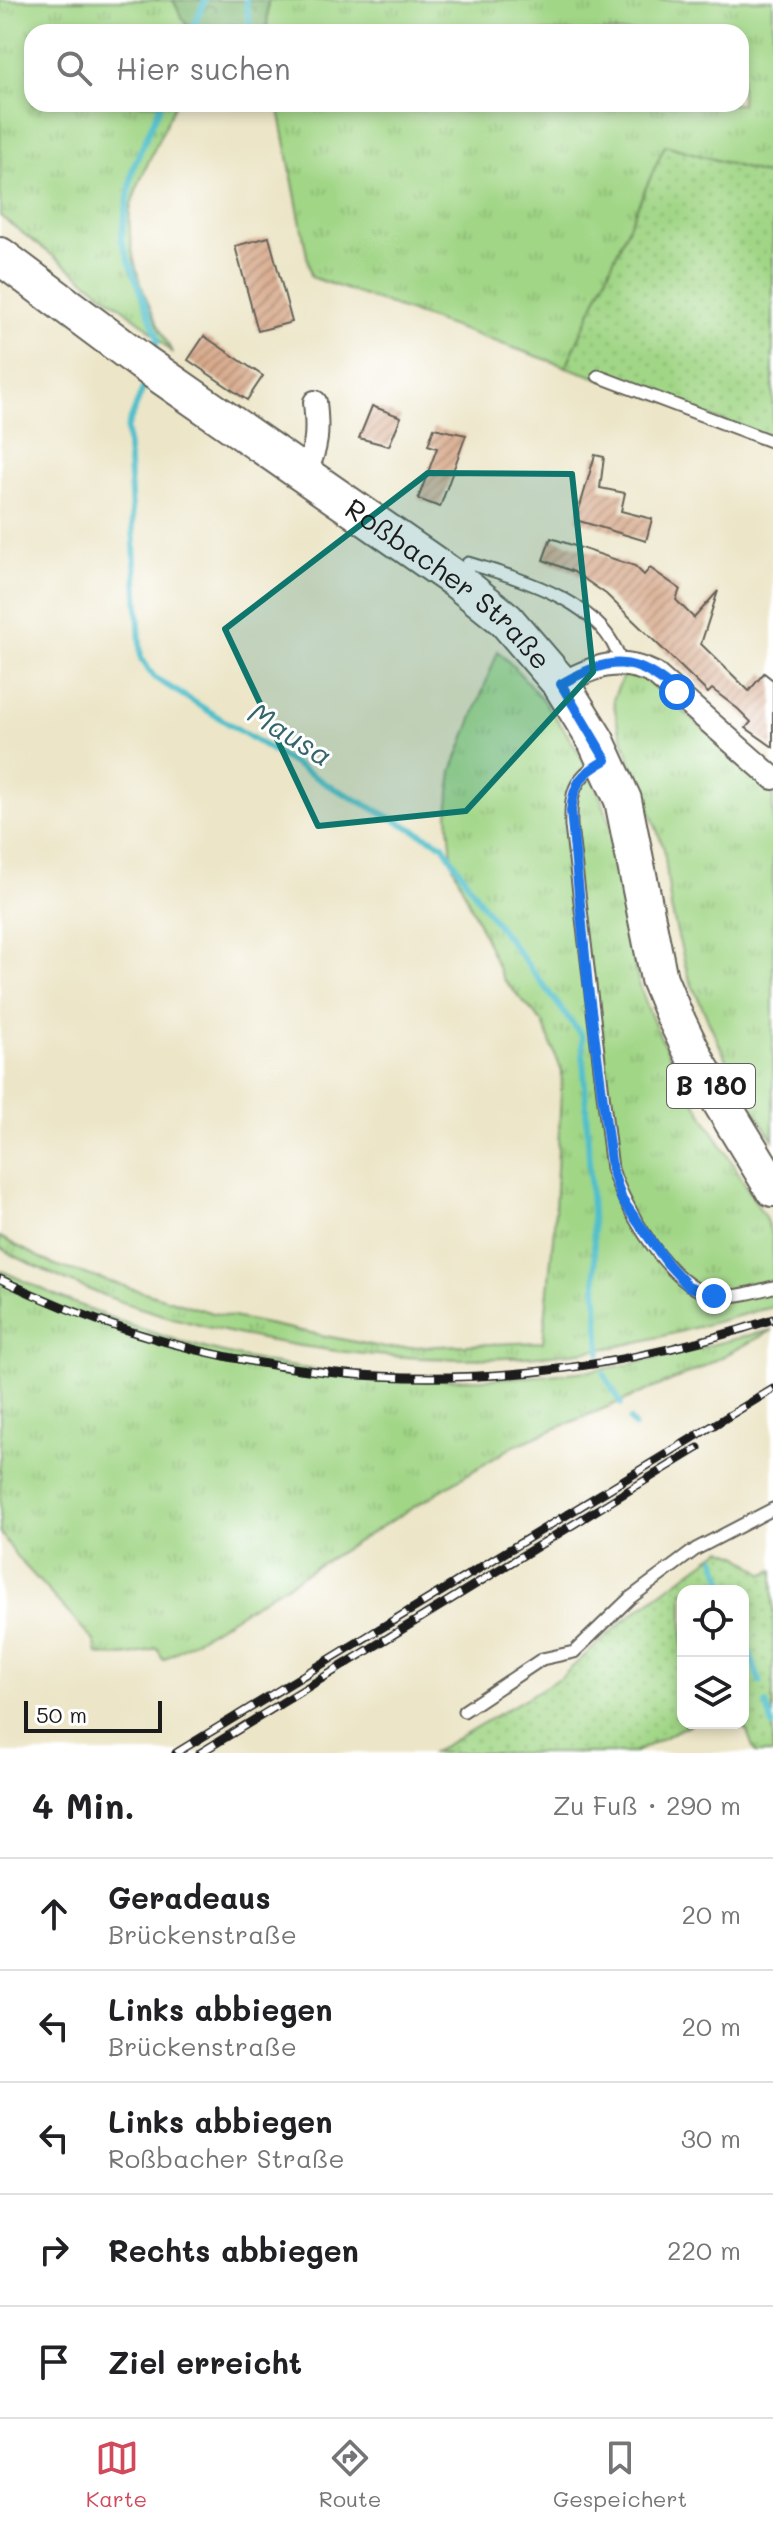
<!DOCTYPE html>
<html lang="de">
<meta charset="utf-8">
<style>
:root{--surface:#fff;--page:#f6f6f6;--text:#202124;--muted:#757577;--line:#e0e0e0;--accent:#d1495b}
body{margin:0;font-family:Mali,sans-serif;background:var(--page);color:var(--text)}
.controls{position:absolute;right:24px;bottom:24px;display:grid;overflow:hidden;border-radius:16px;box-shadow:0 4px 12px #0003}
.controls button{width:72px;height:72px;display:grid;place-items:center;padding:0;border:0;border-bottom:2px solid var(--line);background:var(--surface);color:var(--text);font:40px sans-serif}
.scale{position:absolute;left:24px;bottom:20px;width:138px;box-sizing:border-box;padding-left:8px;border:4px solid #1c1c1c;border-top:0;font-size:22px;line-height:28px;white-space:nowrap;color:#1c1c1c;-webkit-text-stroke:6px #fff;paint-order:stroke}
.stop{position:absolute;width:24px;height:24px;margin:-18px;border:6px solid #1a73e8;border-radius:50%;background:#fff}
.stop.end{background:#1a73e8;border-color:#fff;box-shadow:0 2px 8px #0008}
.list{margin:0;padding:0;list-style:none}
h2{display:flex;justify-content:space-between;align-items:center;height:104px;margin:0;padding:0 32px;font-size:34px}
h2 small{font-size:26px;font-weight:400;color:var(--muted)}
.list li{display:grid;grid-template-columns:52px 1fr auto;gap:24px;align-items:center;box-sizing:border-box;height:112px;padding:0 32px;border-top:2px solid var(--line)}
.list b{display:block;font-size:30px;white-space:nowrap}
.list p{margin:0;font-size:26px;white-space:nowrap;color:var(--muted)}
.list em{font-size:26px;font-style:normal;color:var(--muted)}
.icon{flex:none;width:44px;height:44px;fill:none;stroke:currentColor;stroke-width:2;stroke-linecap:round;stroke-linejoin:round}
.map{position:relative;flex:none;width:773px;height:1753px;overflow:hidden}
.search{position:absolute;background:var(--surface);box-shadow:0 4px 12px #0003;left:24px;right:24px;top:24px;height:88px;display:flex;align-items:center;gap:20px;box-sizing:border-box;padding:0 28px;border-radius:24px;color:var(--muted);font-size:30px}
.sheet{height:664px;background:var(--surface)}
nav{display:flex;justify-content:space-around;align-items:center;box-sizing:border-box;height:112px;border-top:2px solid var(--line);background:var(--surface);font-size:22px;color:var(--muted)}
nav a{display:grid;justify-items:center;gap:4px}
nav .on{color:var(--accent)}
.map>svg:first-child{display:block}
.grass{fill:url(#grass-tufts);stroke:#5e7951;stroke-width:2}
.forest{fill:url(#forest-crowns);stroke:#4e6a48;stroke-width:2}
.garden{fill:url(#garden-dots);stroke:#5e7951;stroke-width:2}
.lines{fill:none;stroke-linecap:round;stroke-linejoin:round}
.stream{stroke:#51bfca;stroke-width:6}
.building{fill:url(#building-hatch)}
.service-casing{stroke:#656258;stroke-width:15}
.minor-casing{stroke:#656258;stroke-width:26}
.primary-casing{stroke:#656258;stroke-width:40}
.service{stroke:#fff;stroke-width:11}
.minor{stroke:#fff;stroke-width:22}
.primary{stroke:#fff;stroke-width:36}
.rail-casing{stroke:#1c1c1c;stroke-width:9}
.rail{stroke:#fff;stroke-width:6;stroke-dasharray:18;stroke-linecap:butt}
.route{stroke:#1a73e8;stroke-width:10}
.marked{fill:#0f766e;fill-opacity:0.2;stroke:#0f766e;stroke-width:6;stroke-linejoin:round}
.labels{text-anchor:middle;stroke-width:6;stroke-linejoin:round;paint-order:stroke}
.shield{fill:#fff;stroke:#606060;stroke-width:2}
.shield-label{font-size:26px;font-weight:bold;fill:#1c1c1c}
.street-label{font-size:28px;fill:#1c1c1c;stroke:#fff}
.water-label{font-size:30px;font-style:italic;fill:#34656a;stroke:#fff}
</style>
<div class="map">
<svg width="773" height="1753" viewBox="0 0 773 1753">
<defs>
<pattern id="grass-tufts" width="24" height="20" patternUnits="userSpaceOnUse" patternTransform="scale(2)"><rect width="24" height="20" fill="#a1d686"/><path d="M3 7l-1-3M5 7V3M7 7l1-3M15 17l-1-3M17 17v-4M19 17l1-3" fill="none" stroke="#8ab773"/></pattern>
<pattern id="forest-crowns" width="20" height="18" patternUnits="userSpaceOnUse" patternTransform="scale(2)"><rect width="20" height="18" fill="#80b773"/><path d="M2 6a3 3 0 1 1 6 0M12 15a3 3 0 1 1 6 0" fill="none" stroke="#68945e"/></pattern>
<pattern id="garden-dots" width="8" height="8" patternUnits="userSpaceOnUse" patternTransform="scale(2)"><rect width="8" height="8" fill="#a1d686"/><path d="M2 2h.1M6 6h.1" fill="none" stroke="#8ab773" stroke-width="1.8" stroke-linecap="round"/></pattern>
<pattern id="building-hatch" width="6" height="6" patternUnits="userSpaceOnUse" patternTransform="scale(2)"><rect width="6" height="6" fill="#d8aa8c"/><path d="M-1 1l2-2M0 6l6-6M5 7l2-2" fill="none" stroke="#ae8a72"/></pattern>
</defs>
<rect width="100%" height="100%" fill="#fff"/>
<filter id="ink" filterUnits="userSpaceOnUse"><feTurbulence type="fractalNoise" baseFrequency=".0125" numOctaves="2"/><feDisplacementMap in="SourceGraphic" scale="16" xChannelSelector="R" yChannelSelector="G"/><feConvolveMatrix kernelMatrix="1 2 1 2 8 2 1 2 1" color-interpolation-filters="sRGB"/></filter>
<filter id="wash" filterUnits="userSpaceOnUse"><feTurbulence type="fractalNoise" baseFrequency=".006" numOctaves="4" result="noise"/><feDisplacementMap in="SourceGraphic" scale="32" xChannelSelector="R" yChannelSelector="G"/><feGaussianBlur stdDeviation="1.8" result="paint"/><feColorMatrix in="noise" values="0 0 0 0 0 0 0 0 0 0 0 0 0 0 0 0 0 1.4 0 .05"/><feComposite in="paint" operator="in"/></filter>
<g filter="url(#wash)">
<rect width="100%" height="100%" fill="#ece5c7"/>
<path class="grass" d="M0 0H173L190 32H32V104H175C166 126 131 194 130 213 126 261 151 313 173 354L145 325 0 216Z
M268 0H773V170L771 176 665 145 566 367 559 364 311 277 278 104H741V32H267Z
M498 651C556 708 603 776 618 857 626 903 627 951 643 995 671 1074 724 1145 765 1218L773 1237V1307C718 1320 663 1339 608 1348 414 1379 172 1343 0 1248V1237L52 1264 213 1313 385 1348 543 1342 554 1228 562 1072 543 1023 503 979 453 866 448 815 452 771Z
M638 673 773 788V1140L737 1083 688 976 671 908 664 849 618 726 613 699 623 676Z
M0 1270C50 1293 99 1315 151 1332 294 1381 459 1390 608 1368 664 1360 719 1341 773 1330L699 1369 514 1446 163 1660 157 1648C137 1656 119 1658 97 1654L94 1641 16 1556 0 1532Z"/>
<path class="forest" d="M173 0H268L267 32H190Z"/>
<path class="garden" d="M665 145 770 176 773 170V438L566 367Z
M722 1549 740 1556 764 1574 773 1570V1753H755L747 1731 735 1723H743V1591H683V1723H692L634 1753H432L560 1678 628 1617Z"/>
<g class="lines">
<path class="stream" d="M246 0 250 32
M191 32 205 0
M153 355 158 338 121 239 133 168 161 104
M147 378 127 429 141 659 155 678 328 785 443 845 481 903 582 1036 600 1353
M604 1374 621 1404
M630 1420 634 1426
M715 1558 727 1591
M743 1633 760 1682
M766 1704 773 1726"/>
</g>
<g id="blocks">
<path class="building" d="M269 237 292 322 258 331 235 246Z
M204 336 263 376 247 400 188 360Z
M372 406 401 417 389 446 359 438Z
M434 428 466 435 440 507 418 499 437 448 428 445Z
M595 455 604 457 600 488 625 493 621 511 652 519 646 541 576 520Z
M551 538 635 566 644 575 650 568 680 589 676 600 694 618 718 591 701 644 749 691 764 673 773 680V747L746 728 751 722 738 709 712 689 708 693 606 594 574 572 543 560Z"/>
</g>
</g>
<g filter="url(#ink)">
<use href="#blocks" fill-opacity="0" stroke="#656258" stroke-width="2"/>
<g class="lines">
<g class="service-casing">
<path id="service" d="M598 376 773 442
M468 563C521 579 604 602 620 661
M601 762C573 778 570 795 571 826L612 1169C625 1208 669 1286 712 1295 731 1299 754 1292 773 1287
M464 1711 542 1659 574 1652 630 1598 696 1549 773 1509"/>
</g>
<g class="minor-casing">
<path id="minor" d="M304 474C318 448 318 431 315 402
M561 684C594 666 619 656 655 674L773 778"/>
</g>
<g class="primary-casing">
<g id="primary">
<path id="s1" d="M0 256 142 362 455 579 506 620 561 684 596 741 623 800 659 979 674 1015 699 1066 773 1188"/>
</g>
</g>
<use href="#service" class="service"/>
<use href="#minor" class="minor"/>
<use href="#primary" class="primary"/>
<g class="rail-casing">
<path id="rail" d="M0 1279C245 1398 517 1406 773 1319
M176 1753 773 1389
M200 1753 698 1448"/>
</g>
<use href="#rail" class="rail"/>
</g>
</g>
<g class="lines" filter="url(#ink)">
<path class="route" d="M677 692C633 655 611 656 561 684L606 760C581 774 574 782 571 811L588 987 612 1169 622 1200 668 1264 688 1286 714 1296"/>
</g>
<path class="marked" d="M428 473 572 474 593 672 466 811 318 826 225 629Z"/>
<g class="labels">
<rect class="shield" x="667" y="1064" width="88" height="44" rx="6"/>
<g class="shield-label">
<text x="711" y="1095">B 180</text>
</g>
<g class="street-label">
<text dy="10" stroke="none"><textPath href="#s1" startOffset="556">Roßbacher Straße</textPath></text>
</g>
<g class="water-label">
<text transform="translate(290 735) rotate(32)" y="10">Mausa</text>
</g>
</g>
</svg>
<div class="controls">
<button><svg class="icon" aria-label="locate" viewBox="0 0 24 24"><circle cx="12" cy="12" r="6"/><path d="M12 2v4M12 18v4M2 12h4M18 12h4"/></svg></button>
<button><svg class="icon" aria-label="layers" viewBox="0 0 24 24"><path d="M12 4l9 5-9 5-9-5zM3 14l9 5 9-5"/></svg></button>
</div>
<div class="scale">50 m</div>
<div class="stop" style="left:677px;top:692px"></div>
<div class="stop end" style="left:714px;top:1296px"></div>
<div class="search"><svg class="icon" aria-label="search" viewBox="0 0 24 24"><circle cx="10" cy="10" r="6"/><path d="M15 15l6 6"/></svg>Hier suchen</div>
</div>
<section class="sheet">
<h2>4 Min.<small>Zu Fuß · 290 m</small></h2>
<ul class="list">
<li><svg class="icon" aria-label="ahead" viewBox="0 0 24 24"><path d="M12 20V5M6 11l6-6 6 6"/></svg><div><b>Geradeaus</b><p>Brückenstraße</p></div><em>20 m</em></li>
<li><svg class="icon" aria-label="left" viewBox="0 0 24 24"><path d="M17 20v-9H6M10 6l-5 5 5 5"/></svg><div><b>Links abbiegen</b><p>Brückenstraße</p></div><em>20 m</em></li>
<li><svg class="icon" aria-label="left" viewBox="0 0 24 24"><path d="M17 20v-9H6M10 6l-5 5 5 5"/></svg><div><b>Links abbiegen</b><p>Roßbacher Straße</p></div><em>30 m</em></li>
<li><svg class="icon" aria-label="right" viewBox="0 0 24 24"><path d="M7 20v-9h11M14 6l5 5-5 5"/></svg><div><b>Rechts abbiegen</b></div><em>220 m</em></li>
<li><svg class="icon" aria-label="arrive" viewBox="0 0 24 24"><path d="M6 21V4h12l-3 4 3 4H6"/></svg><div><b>Ziel erreicht</b></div></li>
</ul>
</section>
<nav>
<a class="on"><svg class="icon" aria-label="map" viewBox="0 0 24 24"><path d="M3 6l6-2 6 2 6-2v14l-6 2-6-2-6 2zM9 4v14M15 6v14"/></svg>Karte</a>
<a><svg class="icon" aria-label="directions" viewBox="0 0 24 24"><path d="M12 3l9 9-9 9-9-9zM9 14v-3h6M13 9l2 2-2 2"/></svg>Route</a>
<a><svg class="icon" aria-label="saved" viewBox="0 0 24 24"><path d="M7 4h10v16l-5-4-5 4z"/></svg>Gespeichert</a>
</nav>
